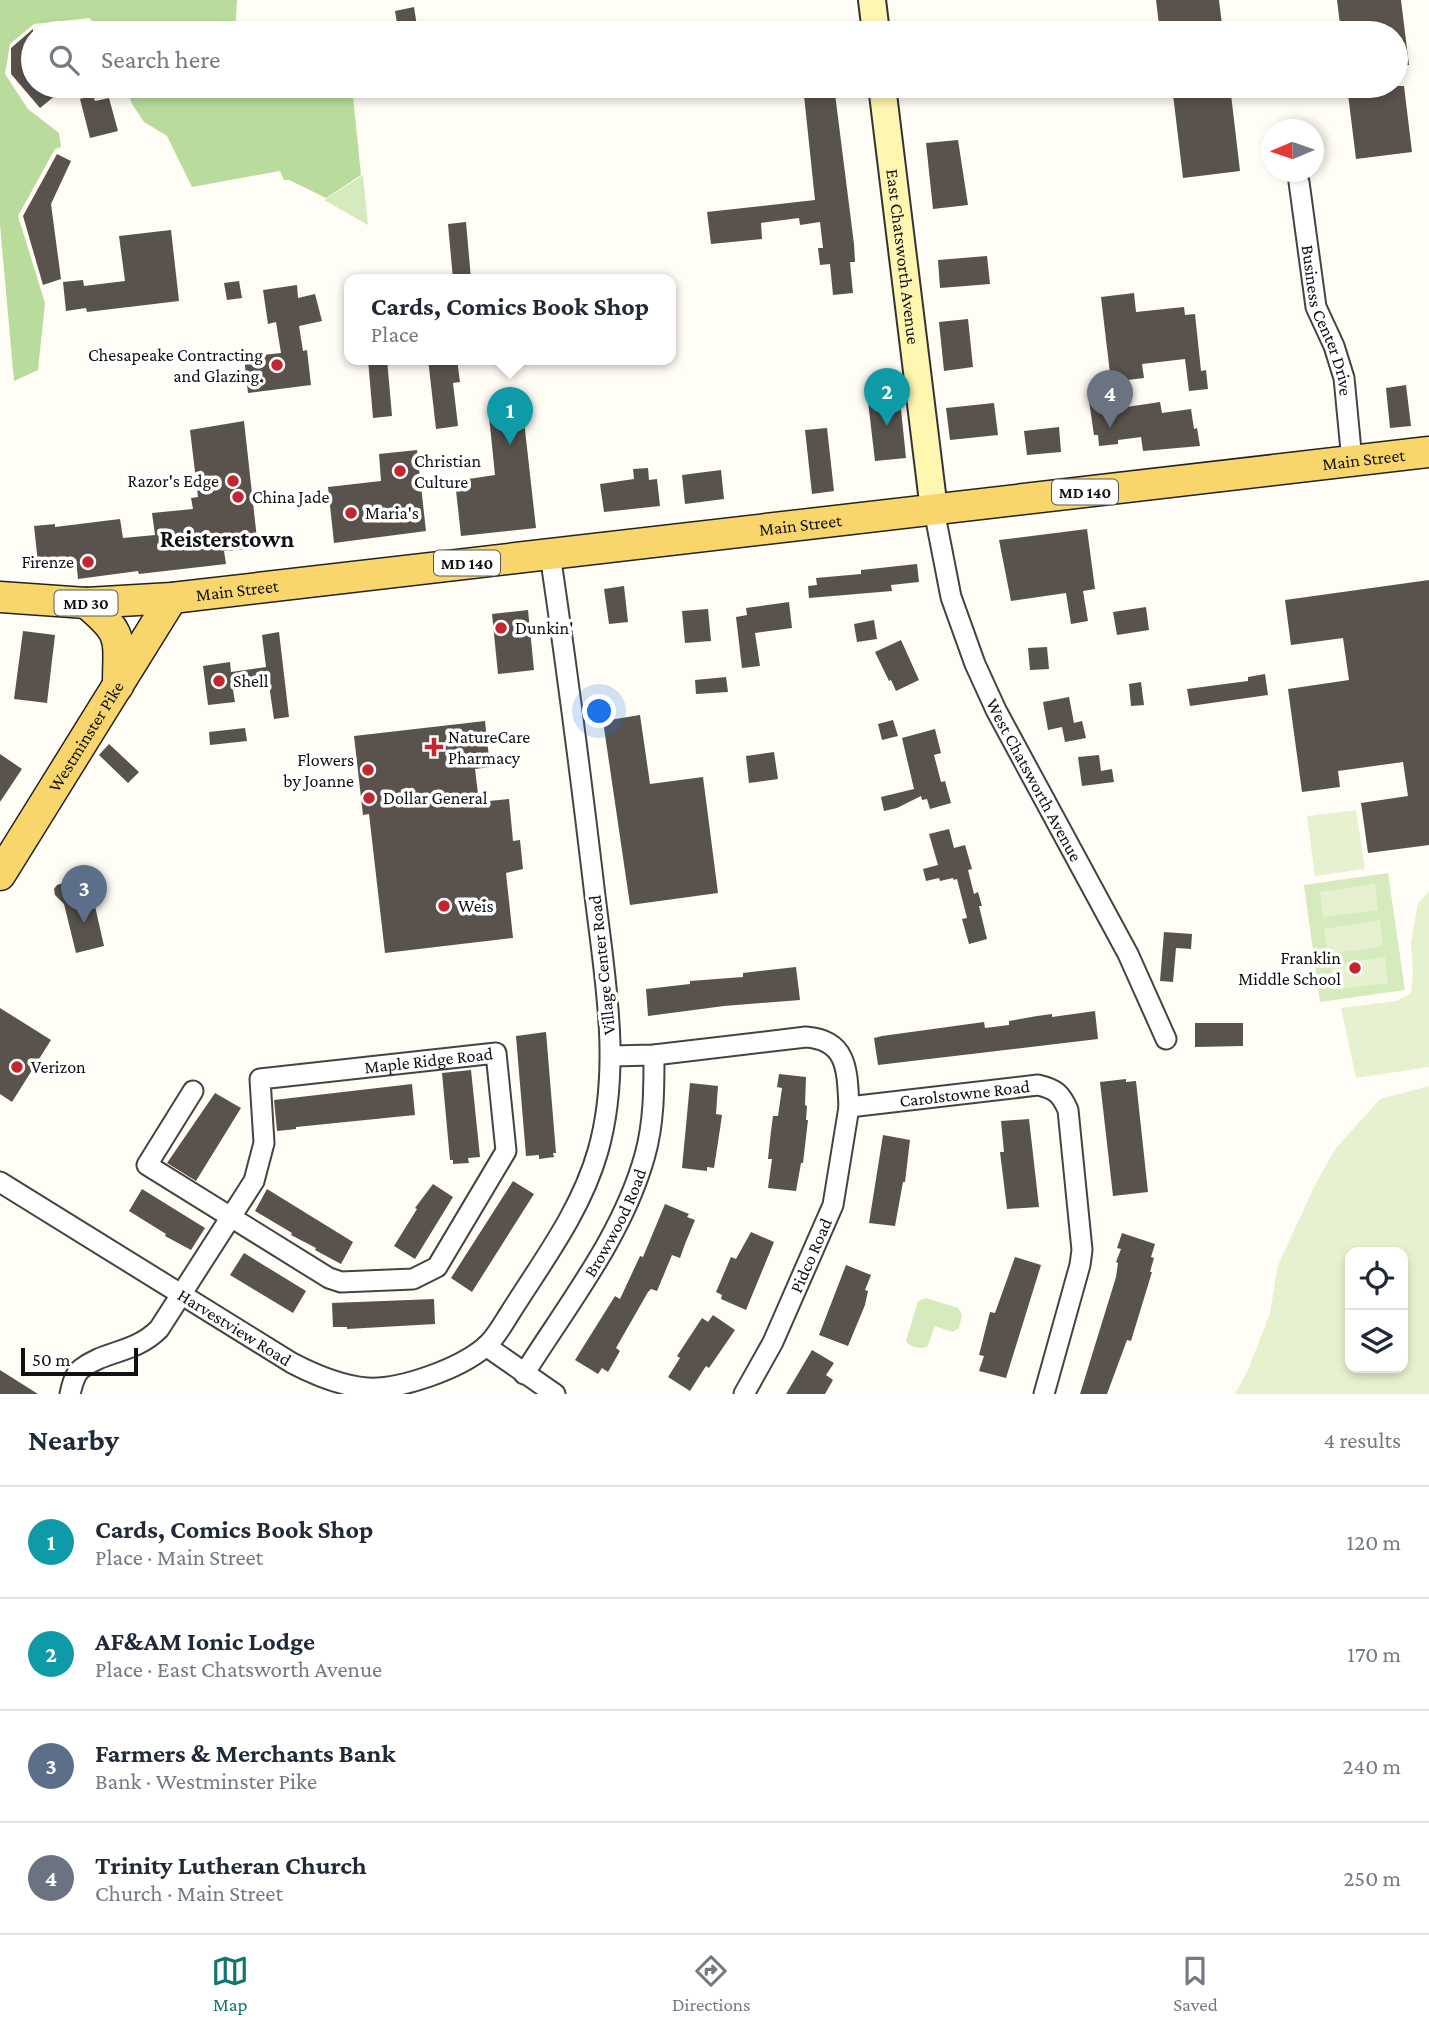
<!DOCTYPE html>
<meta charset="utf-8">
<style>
:root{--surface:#fff;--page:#f6f6f7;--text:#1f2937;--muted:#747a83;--line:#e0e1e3;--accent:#0f766e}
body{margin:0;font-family:"Crimson Pro",serif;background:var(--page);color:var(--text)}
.controls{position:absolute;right:21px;bottom:21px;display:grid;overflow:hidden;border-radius:14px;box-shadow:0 4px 10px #0003}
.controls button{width:63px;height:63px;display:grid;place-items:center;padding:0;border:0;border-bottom:2px solid var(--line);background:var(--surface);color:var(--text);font:35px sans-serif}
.compass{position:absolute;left:1261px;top:119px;width:63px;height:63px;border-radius:50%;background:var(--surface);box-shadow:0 4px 10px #0003;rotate:268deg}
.scale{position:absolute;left:21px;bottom:18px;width:117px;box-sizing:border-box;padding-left:7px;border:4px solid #111;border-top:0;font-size:19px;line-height:24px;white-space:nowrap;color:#111;-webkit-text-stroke:5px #fff;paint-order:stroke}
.you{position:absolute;left:600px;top:712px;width:24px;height:24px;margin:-18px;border:5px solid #fff;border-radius:50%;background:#1a73e8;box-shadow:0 0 0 10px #1a73e833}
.badge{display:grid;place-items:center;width:46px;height:46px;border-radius:50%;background:var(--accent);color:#fff;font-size:23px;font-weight:700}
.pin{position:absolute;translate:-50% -58px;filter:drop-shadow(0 2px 4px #0008)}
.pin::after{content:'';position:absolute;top:37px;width:24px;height:21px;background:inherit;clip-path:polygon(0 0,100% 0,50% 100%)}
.popup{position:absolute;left:344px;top:274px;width:332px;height:91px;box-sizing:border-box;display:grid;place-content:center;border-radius:14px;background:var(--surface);filter:drop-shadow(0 2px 5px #0005);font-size:23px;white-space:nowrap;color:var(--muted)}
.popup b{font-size:26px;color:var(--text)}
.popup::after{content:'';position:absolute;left:50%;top:100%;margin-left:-14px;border:14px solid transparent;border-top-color:var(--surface)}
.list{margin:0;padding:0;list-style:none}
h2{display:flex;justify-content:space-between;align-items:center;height:91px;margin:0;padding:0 28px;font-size:30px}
h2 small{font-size:23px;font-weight:400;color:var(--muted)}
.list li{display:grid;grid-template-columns:46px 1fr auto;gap:21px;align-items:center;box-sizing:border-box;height:112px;padding:0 28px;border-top:2px solid var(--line)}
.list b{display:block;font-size:26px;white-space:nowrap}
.list p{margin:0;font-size:23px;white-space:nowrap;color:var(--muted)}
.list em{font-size:23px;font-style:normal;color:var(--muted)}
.icon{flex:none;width:38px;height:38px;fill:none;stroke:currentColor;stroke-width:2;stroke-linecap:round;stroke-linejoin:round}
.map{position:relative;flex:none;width:1429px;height:1394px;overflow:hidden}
.search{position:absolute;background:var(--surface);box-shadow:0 4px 10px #0003;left:21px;right:21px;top:21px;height:77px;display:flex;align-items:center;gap:18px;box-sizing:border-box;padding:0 24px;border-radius:38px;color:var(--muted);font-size:26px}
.sheet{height:539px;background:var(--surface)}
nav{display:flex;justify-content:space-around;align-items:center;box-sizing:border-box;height:98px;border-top:2px solid var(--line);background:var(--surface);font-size:19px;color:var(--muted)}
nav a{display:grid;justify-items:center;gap:4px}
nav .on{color:var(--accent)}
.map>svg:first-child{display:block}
.green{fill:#d5ebbd}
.forest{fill:#b9dc9c}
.pitch{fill:#e6f2cf;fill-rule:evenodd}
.building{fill:#5a524d}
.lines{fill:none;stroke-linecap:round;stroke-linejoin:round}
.street-casing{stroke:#444;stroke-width:23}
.secondary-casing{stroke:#333;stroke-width:30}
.primary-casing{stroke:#222;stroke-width:33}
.street{stroke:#fff;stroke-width:19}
.secondary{stroke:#fff6b0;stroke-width:26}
.primary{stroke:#f9d66b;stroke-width:30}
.poi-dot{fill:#c4262e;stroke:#fff;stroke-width:2.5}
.labels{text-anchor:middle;stroke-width:7;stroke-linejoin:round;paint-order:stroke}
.shield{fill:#fff;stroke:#585858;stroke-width:2}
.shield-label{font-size:16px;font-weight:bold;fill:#111}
.street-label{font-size:18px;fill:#111;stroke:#fff}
.poi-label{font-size:18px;fill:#111;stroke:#fff;text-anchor:start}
.district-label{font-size:24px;font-weight:bold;fill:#111;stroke:#fff}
</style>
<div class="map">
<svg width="1429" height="1394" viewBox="0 0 1429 1394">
<rect width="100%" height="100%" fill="#fffdf5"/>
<path class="green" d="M363 175 368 225 324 200Z
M1388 873 1405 990 1320 1002 1304 885Z
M926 1298 958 1308 962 1315 959 1328 952 1332 935 1326 927 1347C919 1349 911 1348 906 1341L918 1301Z"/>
<path class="forest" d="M0 0H237L235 33H107L89 18 34 24 10 44 5 74 28 109 59 133 61 147 55 149 18 216 45 303 38 370 14 381 0 225Z
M126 86H352L361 175 326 198 289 180H284L280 171 192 187 167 136 144 122 132 104Z"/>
<path class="pitch" d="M1356 810 1365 869 1315 876 1307 816Z
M1375 884 1378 910 1323 917 1320 892Z
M1429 891V1067L1356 1078 1341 1008 1396 1001 1411 993 1413 975 1411 942 1418 903Z
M1380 920 1383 946 1328 954 1324 929Z
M1385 957 1388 983 1333 990 1330 965Z
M1429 1086V1394H1235L1248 1370 1270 1313 1278 1265 1316 1183 1336 1148 1380 1099ZM1403 1252V1368H1350V1252Z"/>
<path class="building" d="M1156 0H1219L1223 33H1160Z
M1337 0H1401L1409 65 1396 67V33H1341Z
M414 7 417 26 398 29 395 11Z
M33 29V86H55L56 95 40 108 11 74V48Z
M803 86H834L854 244 855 262H850L853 293 833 295 830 264 820 265 818 248H823L820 222 800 225 799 218 761 223 762 239 711 244 707 212 815 200Z
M1172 86H1230L1240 171 1183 178Z
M1347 86H1404L1412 152 1356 159Z
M93 95 95 101 109 98 118 131 90 138 80 99Z
M958 140 968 205 933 209 926 143Z
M57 154 71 161 51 204 61 279 43 285 23 216Z
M466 222 471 279H453L448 224Z
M171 230 179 301 87 312 86 308 66 311 63 282 83 280 84 286 125 281 119 236Z
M987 256 990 284 940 288 938 260Z
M239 281 242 298 227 300 224 283Z
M297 285 298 298 315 294 322 321 299 326 303 351 307 350 311 385 248 393 244 357 281 353 276 322 268 324 263 290Z
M1134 293 1136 312 1184 307 1185 315 1195 314 1201 371 1206 370 1208 389 1189 391 1185 359 1142 364 1144 378 1111 382 1101 297Z
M968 319 973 367 944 371 939 322Z
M368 359H387L392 416 373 418Z
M428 359H457L460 382 453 383 458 426 436 429Z
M1406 385 1411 426 1390 428 1386 388Z
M899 390 906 458 875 461 867 393Z
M1119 398 1120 408 1160 402 1162 413 1191 409 1194 429 1197 428 1200 446 1143 451 1141 437 1118 440V444L1099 446 1098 435H1094L1089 401Z
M994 403 998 435 950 440 946 408Z
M523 412 536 528 461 536 455 481 495 475 489 416Z
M244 421 258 548 224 551 226 564 139 574 138 571 78 579 76 559 38 563 34 526 55 524V527L120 519 123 538 155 535 152 513 193 509 191 498 198 497 190 430Z
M1059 427 1061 452 1027 455 1024 431Z
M827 428 834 491 812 494 805 430Z
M417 450 426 531 334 543 328 487 381 481 379 454Z
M648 468 649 480 657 479 660 506 604 512 600 484 634 479 633 469Z
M721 470 724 499 685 504 682 475Z
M1087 529 1095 589 1083 591 1088 621 1071 624 1066 593 1011 601 999 540Z
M917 564 919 582 891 585 892 591 809 598 808 586 817 585 816 578 861 574V570Z
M1429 580V845L1368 853 1361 803 1408 796 1403 762 1338 771 1340 787 1302 792 1288 689 1349 680 1343 638 1291 645 1285 600Z
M624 586 628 622 609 624 604 589Z
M789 602 792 628 755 633 760 666 742 668 736 617 747 615 746 608Z
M1146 607 1149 630 1117 635 1113 612Z
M708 609 711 641 685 643 682 611Z
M528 610 534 670 498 674 492 614Z
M874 620 877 639 857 642 854 624Z
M23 631 55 635 47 703 14 699Z
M279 632 289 717 274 719 269 685 233 690 235 702 208 705 203 666 230 662 231 672 266 667 262 635Z
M901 640 919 680 896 691 891 680 889 681 875 652Z
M1047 647 1049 669 1030 670 1028 648Z
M1265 674 1268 695 1190 706 1187 689 1248 681V677Z
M726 677 728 692 696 694 695 680Z
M1141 682 1144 705 1131 706 1129 684Z
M1069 697 1074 723 1082 721 1086 738 1065 742 1062 727 1048 730 1043 702Z
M640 715 650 784 703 777 718 893 630 905 603 721Z
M893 720 898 736 882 740 878 724Z
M485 721 490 767 475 769 479 802 509 799 513 841 520 840 523 869 506 873 513 938 385 953 369 814 363 815 354 736Z
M245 728 247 741 210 745 209 732Z
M935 729 941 753 934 755 941 782 945 781 951 803 930 809 927 799 922 800 921 796 897 808 884 811 881 797 914 789 902 738Z
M109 744 139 772 128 783 99 755Z
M774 752 778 779 749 783 746 756Z
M0 754 22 769 0 802Z
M1099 755 1101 771 1112 769 1114 782 1082 786 1078 757Z
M949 829 954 848 965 845 972 869 968 870 974 894 978 892 982 906H979L987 939 969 944 962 919 967 918 957 879 954 880 953 878 940 881 939 878 926 881 923 869 938 865 929 834Z
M63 883 74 888 90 884 104 946 76 953 64 904 55 895 54 889 57 885Z
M1164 932 1192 934 1191 949 1176 948 1173 982 1160 981Z
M796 967 800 1000 724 1006 648 1016 646 989 690 984V981L743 977V973Z
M0 1008 51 1040 12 1102 0 1094Z
M1095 1011 1098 1039 878 1065 874 1038 882 1036 984 1022 985 1028 1009 1025V1021L1037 1016 1052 1014V1017Z
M1195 1023H1243V1046L1195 1047Z
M546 1032 556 1153H553L554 1157 539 1159V1155L526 1156 516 1036Z
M471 1070 480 1157 468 1158 469 1163 453 1164V1160H450L442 1073Z
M779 1074 806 1077 805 1105 807 1106 806 1120H808L803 1163H801L796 1191 768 1188 772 1159H768L771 1131 773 1116H778L782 1088 777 1087Z
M1126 1079V1082L1136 1081 1148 1192 1113 1196 1100 1082Z
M690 1083 718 1086 716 1114 722 1115 720 1129 714 1168 707 1167V1171L682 1168Z
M412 1084 415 1115 296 1127V1129L277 1131 274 1100Z
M215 1093 241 1108 196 1181 167 1163Z
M1029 1119 1039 1207 1007 1209 1000 1152H1004L1001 1121Z
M883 1135 910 1140 905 1182H903L895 1226 869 1223Z
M513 1181 534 1194 472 1292 451 1278Z
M433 1184 453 1197 415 1259 394 1246 417 1209 415 1208Z
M142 1189 205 1228 191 1250 165 1236 166 1234 129 1211Z
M267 1189 353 1242 341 1264 315 1250 316 1248 291 1235 292 1233 255 1211Z
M665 1204 689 1214 687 1217 695 1220 685 1244 680 1258 672 1255 657 1291 651 1289 648 1292 616 1348 620 1351 608 1372 602 1368 598 1374 575 1360 615 1296 620 1299 640 1256 643 1257Z
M751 1232 774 1242 746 1310 721 1299 722 1295 716 1292 731 1257 736 1259Z
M1122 1233 1155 1244 1151 1257 1154 1258 1150 1272H1152L1131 1341 1127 1340 1107 1394H1080L1116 1277 1118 1263 1116 1262 1121 1249 1117 1248Z
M244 1253 306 1291 293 1313 230 1275Z
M1015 1257 1041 1265 1006 1378 979 1371 984 1356 979 1355 990 1312 995 1313Z
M846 1265 871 1275 865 1290 868 1291 865 1305 848 1346 819 1335Z
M434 1299 435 1324 347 1329V1327H333L332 1303Z
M713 1315 735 1330 709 1368 706 1366 690 1391 668 1377 680 1358 677 1356 702 1318 708 1322Z
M812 1350 834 1363 826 1375 833 1380 825 1394H786Z
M0 1370 38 1394H0Z"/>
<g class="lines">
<g class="street-casing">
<g id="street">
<path id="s1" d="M1299 182 1316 307 1334 346 1344 378 1352 461"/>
<path id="s2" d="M934 510 951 597 975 664 996 710 1128 954 1166 1039"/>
<path id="s3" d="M611 1056 654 1055 806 1037C849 1040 847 1073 849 1107L1038 1085C1056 1089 1061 1094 1068 1110L1082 1250 1080 1265 1044 1394"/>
<path id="s4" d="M0 1182 292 1363C315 1375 340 1386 367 1388 400 1390 459 1369 485 1347 495 1339 503 1324 510 1313 542 1262 581 1211 598 1151 623 1063 603 969 593 879 580 770 566 662 550 554"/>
<path d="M486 1346 555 1394"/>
<path id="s5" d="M524 1374C568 1304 623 1235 645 1155 654 1123 654 1089 654 1055"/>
<path id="s6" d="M70 1394C72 1386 74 1375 81 1369 105 1350 134 1354 159 1329L254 1181 264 1143 260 1079 496 1053 506 1151 437 1267 413 1279 341 1282 329 1278 147 1165 193 1091"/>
<path id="s7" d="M744 1394 773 1342 833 1205 849 1107"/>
</g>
</g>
<g class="secondary-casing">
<g id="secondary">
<path d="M872 0 876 33"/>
<path id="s8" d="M882 86 934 510"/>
</g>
</g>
<g class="primary-casing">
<g id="primary">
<path id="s9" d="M0 597 86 603 172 598 1429 452"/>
<path d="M86 603C125 635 118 638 118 686"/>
<path id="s10" d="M0 875 172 598"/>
</g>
</g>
<use href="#street" class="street"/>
<use href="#secondary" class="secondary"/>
<use href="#primary" class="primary"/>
</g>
<g class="poi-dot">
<circle cx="277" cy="365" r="7"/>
<circle cx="400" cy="471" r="7"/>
<circle cx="233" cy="481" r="7"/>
<circle cx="238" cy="497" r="7"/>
<circle cx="351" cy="513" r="7"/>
<circle cx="88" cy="562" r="7"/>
<circle cx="501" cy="628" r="7"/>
<circle cx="219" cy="681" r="7"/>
<path d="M430.5 736.5h7v7h7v7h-7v7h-7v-7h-7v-7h7z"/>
<circle cx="368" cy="770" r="7"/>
<circle cx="369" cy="798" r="7"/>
<circle cx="444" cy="906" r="7"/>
<circle cx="1355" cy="968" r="7"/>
<circle cx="17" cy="1067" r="7"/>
</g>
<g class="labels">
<g class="shield">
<rect x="1052" y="479.5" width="66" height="25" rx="5"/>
<rect x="434" y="550.5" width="66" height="25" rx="5"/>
<rect x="54.5" y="590.5" width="63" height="25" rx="5"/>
</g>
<g class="shield-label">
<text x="1085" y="498">MD 140</text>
<text x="467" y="569">MD 140</text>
<text x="86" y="609">MD 30</text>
</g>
<g class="street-label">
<text dy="6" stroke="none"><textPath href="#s8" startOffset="172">East Chatsworth Avenue</textPath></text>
<text dy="6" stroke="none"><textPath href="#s1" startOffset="142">Business Center Drive</textPath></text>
<text dy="6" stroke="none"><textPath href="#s9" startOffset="1372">Main Street</textPath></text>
<text dy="6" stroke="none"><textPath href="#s9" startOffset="805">Main Street</textPath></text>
<text dy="6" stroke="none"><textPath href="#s9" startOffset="238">Main Street</textPath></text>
<text dy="6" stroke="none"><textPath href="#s10" startOffset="163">Westminster Pike</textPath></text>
<text dy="6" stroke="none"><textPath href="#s2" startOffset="290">West Chatsworth Avenue</textPath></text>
<text transform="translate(602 965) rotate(-96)" y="6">Village Center Road</text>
<text dy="6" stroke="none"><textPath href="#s6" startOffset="565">Maple Ridge Road</textPath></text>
<text dy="6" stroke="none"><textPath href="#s3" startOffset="406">Carolstowne Road</textPath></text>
<text dy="6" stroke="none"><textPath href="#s5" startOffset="177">Browwood Road</textPath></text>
<text dy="6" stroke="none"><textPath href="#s7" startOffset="154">Pidco Road</textPath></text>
<text dy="6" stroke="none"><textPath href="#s4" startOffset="276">Harvestview Road</textPath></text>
</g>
<g class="poi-label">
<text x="263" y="361" text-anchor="end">Chesapeake Contracting<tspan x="263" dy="21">and Glazing.</tspan></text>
<text x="414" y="467">Christian<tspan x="414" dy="21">Culture</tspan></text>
<text x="219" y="487" text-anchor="end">Razor's Edge</text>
<text x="252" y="503">China Jade</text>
<text x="365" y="519">Maria's</text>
<text x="74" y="568" text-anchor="end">Firenze</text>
<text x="515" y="634">Dunkin'</text>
<text x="233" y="687">Shell</text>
<text x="448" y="743">NatureCare<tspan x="448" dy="21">Pharmacy</tspan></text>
<text x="354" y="766" text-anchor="end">Flowers<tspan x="354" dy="21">by Joanne</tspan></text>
<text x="383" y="804">Dollar General</text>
<text x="458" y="912">Weis</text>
<text x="1341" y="964" text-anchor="end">Franklin<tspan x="1341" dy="21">Middle School</tspan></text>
<text x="31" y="1073">Verizon</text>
</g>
<g class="district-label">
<text x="227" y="547">Reisterstown</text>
</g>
</g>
</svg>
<div class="controls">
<button><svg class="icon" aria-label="locate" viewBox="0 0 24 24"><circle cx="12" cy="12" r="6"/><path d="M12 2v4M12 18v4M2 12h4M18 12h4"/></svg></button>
<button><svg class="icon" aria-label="layers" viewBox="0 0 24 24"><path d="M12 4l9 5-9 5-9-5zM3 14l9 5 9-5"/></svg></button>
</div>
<svg class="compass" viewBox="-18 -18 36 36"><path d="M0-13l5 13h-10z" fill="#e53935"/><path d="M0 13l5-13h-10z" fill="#747a83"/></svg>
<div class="scale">50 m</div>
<div class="you"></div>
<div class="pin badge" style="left:510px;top:445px;background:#0f9aa8">1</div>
<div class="popup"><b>Cards, Comics Book Shop</b>Place</div>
<div class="pin badge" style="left:887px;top:426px;background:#0f9aa8">2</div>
<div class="pin badge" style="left:84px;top:923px;background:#5c6f8a">3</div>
<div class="pin badge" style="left:1110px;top:428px;background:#6b7280">4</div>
<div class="search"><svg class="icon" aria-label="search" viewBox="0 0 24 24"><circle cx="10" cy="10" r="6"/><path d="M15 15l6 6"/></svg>Search here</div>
</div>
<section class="sheet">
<h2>Nearby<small>4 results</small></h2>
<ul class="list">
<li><span class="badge" style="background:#0f9aa8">1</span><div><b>Cards, Comics Book Shop</b><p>Place · Main Street</p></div><em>120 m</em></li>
<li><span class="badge" style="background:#0f9aa8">2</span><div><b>AF&amp;AM Ionic Lodge</b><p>Place · East Chatsworth Avenue</p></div><em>170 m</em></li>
<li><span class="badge" style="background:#5c6f8a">3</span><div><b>Farmers &amp; Merchants Bank</b><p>Bank · Westminster Pike</p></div><em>240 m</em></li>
<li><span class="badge" style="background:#6b7280">4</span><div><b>Trinity Lutheran Church</b><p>Church · Main Street</p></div><em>250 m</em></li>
</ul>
</section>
<nav>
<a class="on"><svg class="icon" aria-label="map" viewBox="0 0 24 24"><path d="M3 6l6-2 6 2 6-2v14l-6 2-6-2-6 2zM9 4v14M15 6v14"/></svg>Map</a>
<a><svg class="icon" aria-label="directions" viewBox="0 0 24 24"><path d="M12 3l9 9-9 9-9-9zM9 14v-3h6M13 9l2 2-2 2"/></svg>Directions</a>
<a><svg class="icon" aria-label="saved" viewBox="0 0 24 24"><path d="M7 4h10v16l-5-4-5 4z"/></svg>Saved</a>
</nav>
